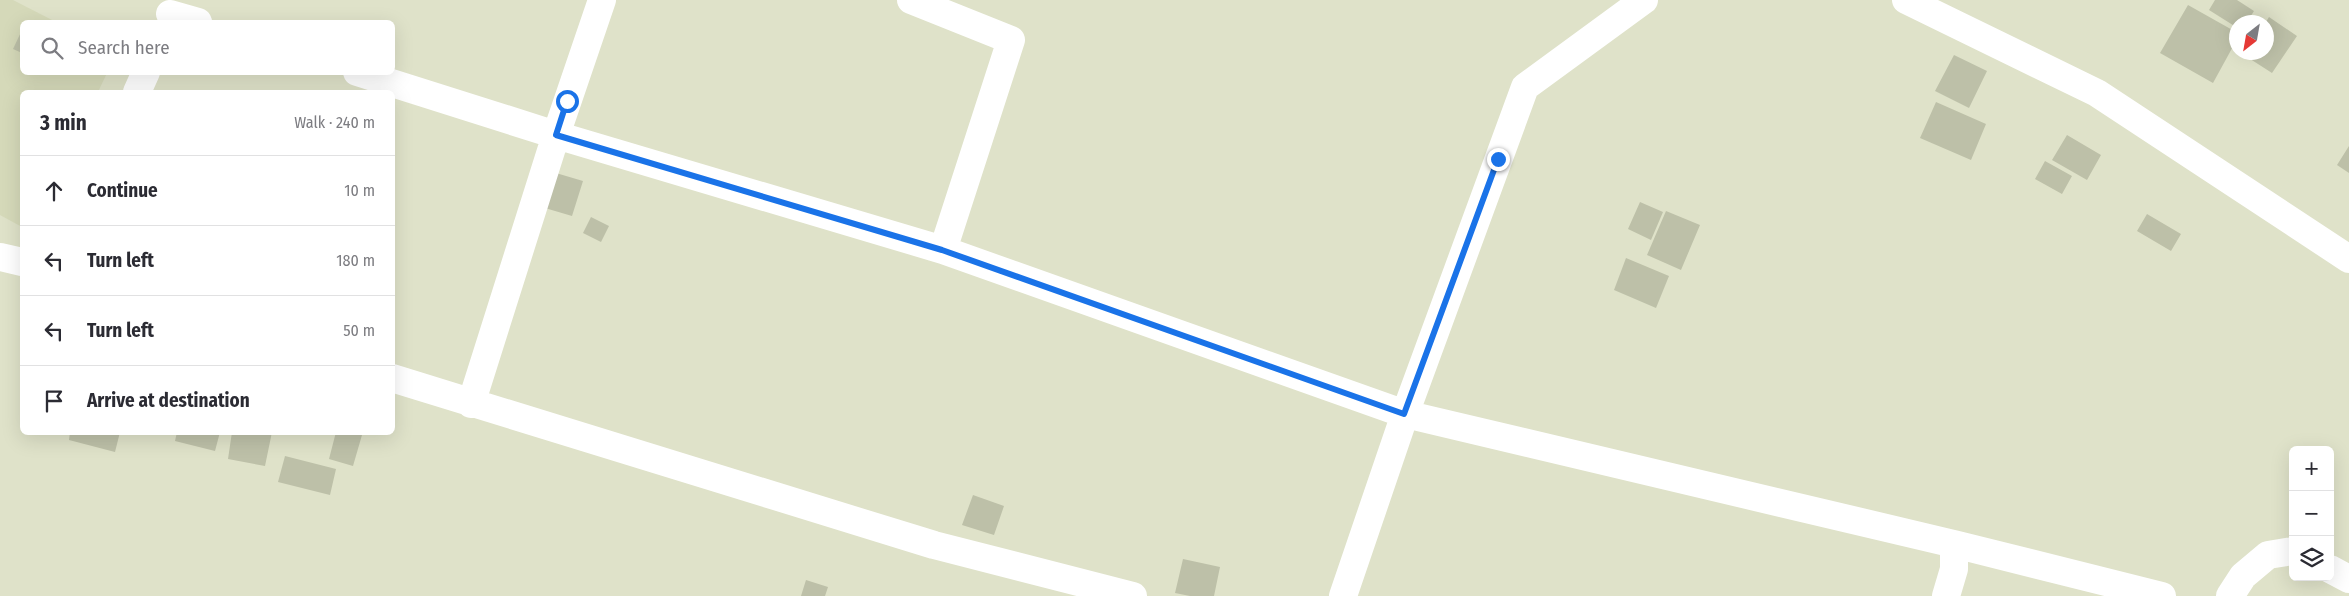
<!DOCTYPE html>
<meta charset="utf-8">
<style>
:root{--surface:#fff;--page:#f2f2f3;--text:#2b2b33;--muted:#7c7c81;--line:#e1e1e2}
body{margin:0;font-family:"Fira Sans Condensed",sans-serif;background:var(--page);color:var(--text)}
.controls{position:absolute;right:15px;bottom:15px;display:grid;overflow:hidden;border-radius:8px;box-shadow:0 5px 20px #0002}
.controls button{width:45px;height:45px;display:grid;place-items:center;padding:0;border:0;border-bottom:1px solid var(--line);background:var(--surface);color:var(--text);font:25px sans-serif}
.compass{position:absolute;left:2229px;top:15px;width:45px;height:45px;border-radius:50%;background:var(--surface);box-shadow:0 5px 20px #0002;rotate:211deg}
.stop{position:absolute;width:15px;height:15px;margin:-11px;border:4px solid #1a73e8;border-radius:50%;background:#fff}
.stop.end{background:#1a73e8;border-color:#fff;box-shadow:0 1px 5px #0008}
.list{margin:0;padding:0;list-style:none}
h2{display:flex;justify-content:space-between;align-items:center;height:65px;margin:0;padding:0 20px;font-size:21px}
h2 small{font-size:16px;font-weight:400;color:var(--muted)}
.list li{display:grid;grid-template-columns:32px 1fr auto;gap:15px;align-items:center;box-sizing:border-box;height:70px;padding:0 20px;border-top:1px solid var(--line)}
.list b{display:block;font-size:19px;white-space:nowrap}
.list em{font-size:16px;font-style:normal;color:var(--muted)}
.icon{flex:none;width:28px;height:28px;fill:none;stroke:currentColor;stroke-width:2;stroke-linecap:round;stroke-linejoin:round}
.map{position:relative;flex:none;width:2349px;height:596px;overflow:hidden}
.search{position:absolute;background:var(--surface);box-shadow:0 5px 20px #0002;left:20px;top:20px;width:375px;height:55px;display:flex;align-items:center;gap:12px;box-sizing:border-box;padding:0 18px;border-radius:8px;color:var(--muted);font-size:19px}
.panel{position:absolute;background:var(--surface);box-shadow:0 5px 20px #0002;left:20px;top:90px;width:375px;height:345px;border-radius:8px}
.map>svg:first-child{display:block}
.built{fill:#d5d9b9}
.building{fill:#bdc0a8}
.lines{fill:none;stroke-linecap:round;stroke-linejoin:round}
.minor{stroke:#fff;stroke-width:28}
.route{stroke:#1a73e8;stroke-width:6}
</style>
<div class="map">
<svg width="2349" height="596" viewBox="0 0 2349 596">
<rect width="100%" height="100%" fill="#dfe2c9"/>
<path class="built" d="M0 0H13L56 22H22V72L107 73 98 92H22V227L0 215Z"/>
<path class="building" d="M2215 0H2237L2254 11 2247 22H2236V27L2209 10Z
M2188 5 2236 32V41L2213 83 2160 53Z
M2269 17 2297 36 2272 73 2244 55 2245 52H2266V22Z
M22 30V53L13 49Z
M1954 55 1987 71 1969 108 1935 91Z
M1936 102 1986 124 1971 160 1920 138Z
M2067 135 2101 155 2087 180 2052 160Z
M2349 146V173L2337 165Z
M2045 161 2072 176 2062 194 2035 179Z
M539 168 583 181 572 216 528 203Z
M1640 202 1663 212 1651 240 1628 229Z
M1666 211 1700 225 1681 270 1647 255Z
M2147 214 2181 234 2171 251 2137 231Z
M591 217 609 226 601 242 583 233Z
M1626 258 1669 276 1656 308 1614 290Z
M70 432H120L115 452 69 440Z
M177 432H220L215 451 175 441Z
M232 432H272L265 466 228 459Z
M336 432 362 435 353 466 329 459Z
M285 456 336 469 330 495 278 482Z
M973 495 1004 506 994 535 962 525Z
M1183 559 1220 567 1214 596H1190L1175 593Z
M806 580 828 587 825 596H801Z"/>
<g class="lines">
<path class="minor" d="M911 0 1011 40 943 250
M1906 0 2097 93 2349 259
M170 14 198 22
M357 72 556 135 943 250 1405 414 1954 544V569L1946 596
M137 92 146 72
M0 257 22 262
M392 378 934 545 1133 596
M471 404 556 135 602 0
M1954 544 2162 596
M2330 569 2349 579
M1343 596 1405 414 1525 87 1644 0
M2230 596 2243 576 2268 555 2293 551"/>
</g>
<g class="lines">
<path class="route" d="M567 101 556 135 942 250 1404 414 1498 159"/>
</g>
</svg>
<div class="controls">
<button>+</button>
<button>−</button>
<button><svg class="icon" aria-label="layers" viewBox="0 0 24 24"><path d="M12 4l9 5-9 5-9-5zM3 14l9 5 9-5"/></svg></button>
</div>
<svg class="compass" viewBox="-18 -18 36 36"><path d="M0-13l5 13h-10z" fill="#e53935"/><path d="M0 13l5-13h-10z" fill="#7c7c81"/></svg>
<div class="stop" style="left:567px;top:101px"></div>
<div class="stop end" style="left:1498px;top:159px"></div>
<div class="search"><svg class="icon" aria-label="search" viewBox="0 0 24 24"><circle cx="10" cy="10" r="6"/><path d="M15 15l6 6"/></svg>Search here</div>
<section class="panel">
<h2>3 min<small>Walk · 240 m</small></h2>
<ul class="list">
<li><svg class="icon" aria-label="ahead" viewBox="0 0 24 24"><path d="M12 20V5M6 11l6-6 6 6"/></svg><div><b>Continue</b></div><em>10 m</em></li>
<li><svg class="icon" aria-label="left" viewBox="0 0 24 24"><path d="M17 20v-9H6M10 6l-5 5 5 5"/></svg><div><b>Turn left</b></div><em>180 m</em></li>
<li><svg class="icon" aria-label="left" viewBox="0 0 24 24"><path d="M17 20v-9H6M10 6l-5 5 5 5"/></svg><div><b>Turn left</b></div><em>50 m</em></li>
<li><svg class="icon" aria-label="arrive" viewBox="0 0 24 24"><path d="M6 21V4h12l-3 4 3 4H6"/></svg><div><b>Arrive at destination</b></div></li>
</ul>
</section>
</div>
